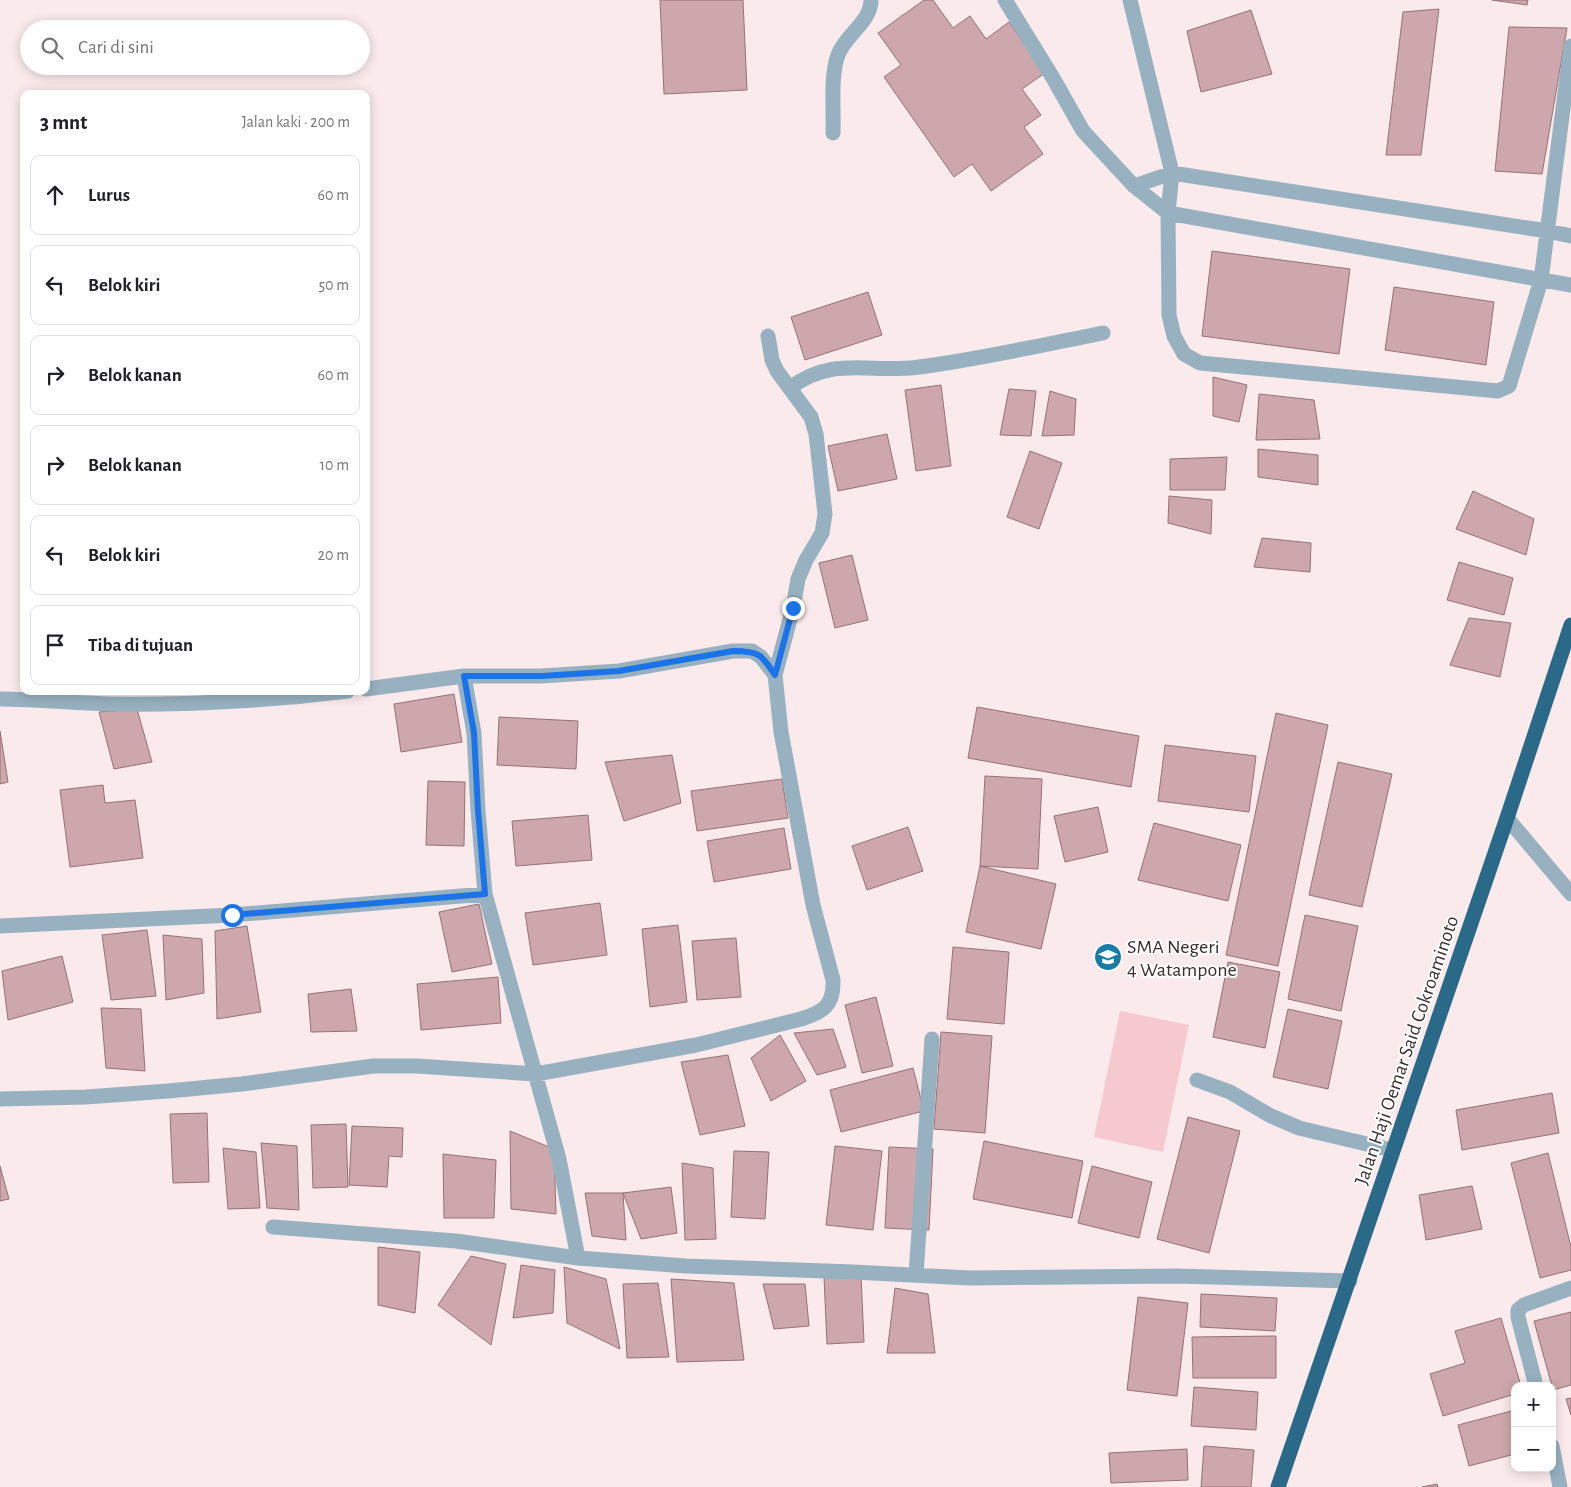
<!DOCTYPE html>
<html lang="id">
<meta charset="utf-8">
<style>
:root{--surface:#fff;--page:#f2f2f2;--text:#202124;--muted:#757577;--line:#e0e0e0}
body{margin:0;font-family:"Alegreya Sans",sans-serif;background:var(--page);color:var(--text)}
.controls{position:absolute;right:15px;bottom:15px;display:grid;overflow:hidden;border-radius:10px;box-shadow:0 2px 12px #0003}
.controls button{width:45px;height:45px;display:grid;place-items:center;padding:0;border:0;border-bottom:1px solid var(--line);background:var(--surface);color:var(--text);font:25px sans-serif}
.stop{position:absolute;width:15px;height:15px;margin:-11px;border:4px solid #1a73e8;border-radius:50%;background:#fff}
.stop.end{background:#1a73e8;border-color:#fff;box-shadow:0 1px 5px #0008}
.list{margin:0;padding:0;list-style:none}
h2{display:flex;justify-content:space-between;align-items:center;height:65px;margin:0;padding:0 20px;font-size:21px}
h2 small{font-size:16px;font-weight:400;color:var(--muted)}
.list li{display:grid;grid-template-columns:32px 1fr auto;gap:15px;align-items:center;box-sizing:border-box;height:80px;margin:0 10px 10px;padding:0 10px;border:1px solid var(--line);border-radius:10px}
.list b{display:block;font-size:19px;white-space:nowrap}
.list em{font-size:16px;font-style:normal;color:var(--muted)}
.icon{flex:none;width:28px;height:28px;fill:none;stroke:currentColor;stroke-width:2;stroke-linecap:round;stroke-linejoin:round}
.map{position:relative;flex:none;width:1571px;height:1487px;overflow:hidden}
.search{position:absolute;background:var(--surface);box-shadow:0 2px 12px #0003;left:20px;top:20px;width:350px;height:55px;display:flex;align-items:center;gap:12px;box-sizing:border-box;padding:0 18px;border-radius:28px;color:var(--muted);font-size:19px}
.panel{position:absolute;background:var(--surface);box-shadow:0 2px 12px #0003;left:20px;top:90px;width:350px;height:605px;border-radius:10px}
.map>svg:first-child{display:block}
.green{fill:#f5c9cd}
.building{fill:#cda7ab;stroke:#957175}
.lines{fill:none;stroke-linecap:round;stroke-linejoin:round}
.minor{stroke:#97b1c0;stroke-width:15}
.highway{stroke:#2b6988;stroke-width:15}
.route{stroke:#1a73e8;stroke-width:6}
.labels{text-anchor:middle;stroke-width:4;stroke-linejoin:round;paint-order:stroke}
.poi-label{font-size:20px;fill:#3b2c2d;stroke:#fff;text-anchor:start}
.street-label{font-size:20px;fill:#3b2c2d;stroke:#fff}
</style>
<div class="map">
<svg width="1571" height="1487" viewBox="0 0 1571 1487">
<rect width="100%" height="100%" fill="#faeaeb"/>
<path class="green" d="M1120 1011 1189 1025 1163 1152 1094 1137Z"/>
<path class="building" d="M660 0H743L747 90 664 94Z
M924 0H933L953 28 970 16 986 39 1009 22 1045 73 1022 89 1041 115 1024 127 1043 154 991 191 972 164 954 177 884 77 901 65 878 33Z
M1492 0H1528L1527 5Z
M1439 9 1421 155H1386L1403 12Z
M1251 10 1272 74 1201 92 1187 31Z
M1509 27 1567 28 1542 174 1495 171Z
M1212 251 1350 269 1339 354 1202 336Z
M1394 287 1494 302 1486 365 1385 350Z
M868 292 882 335 805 360 791 317Z
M1213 377 1247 385 1239 422 1213 416Z
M941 385 951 466 916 471 905 390Z
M1009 389 1036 391 1031 436 1000 435Z
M1050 391 1076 399 1074 435 1042 436Z
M1259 394 1314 400 1320 439 1256 440Z
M887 434 897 479 838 491 828 446Z
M1258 449 1318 455V485L1258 477Z
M1030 451 1062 463 1039 529 1007 517Z
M1227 457 1225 490H1170V459Z
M1473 491 1534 519 1526 555 1456 529Z
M1169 496 1212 500 1211 534 1168 523Z
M1262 538 1311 543 1310 572 1254 567Z
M852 555 868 620 835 628 819 563Z
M1459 562 1513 578 1504 615 1447 600Z
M1469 618 1511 623 1500 677 1450 665Z
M454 694 462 742 401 752 394 704Z
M977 707 1139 736 1131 787 968 758Z
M137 709 152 762 114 769 99 712Z
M1276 713 1328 725 1278 966 1226 955Z
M499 717 578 721 576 769 497 765Z
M0 731 8 782 0 784Z
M1165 745 1256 756 1249 812 1158 801Z
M672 755 681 803 624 821 605 762Z
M1338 762 1392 774 1362 907 1309 895Z
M985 776 1042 779 1038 869 980 866Z
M782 779 788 818 697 831 691 791Z
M428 781 465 782 464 846 426 845Z
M103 785 105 803 135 800 143 858 70 867 60 790Z
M1098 807 1108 852 1065 862 1054 816Z
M588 815 592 860 516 866 512 821Z
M1154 823 1241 845 1228 901 1138 880Z
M908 827 923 871 867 890 852 846Z
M784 828 791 869 714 882 707 841Z
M980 866 1056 884 1041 949 966 932Z
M600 903 607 955 533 965 525 913Z
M479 904 492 964 452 972 439 912Z
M1305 915 1358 926 1341 1011 1288 999Z
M678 925 687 1002 650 1007 642 929Z
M247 926 261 1012 217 1019 215 931Z
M147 930 156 996 111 1000 102 935Z
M163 935 202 939 204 993 166 1000Z
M736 938 741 997 697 1000 692 941Z
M953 947 1009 952 1004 1024 947 1019Z
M62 956 73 1002 8 1020 2 971Z
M1228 962 1280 972 1265 1048 1213 1037Z
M498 977 501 1023 421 1030 417 984Z
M351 989 357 1031 311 1032 308 994Z
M876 997 893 1066 862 1073 845 1005Z
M101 1008 141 1009 145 1071 106 1068Z
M1288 1009 1342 1021 1328 1089 1273 1077Z
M833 1029 846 1067 817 1075 794 1033Z
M941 1032 992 1036 985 1133 934 1129Z
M780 1035 806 1081 771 1101 751 1058Z
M728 1055 745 1126 700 1135 681 1062Z
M913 1068 924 1111 841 1132 830 1090Z
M1552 1093 1559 1133 1462 1150 1456 1110Z
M207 1113 209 1182 173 1183 170 1114Z
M1188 1117 1240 1131 1209 1253 1157 1239Z
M346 1124 348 1187 313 1188 311 1125Z
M352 1126 403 1128 402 1157 389 1156 387 1187 349 1185Z
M510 1131 554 1149 556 1214 511 1209Z
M984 1141 1083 1161 1072 1218 973 1199Z
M261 1143 297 1146 299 1210 267 1208Z
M835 1146 882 1151 873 1230 826 1225Z
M889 1147 933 1149 929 1230 885 1228Z
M223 1148 256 1152 260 1208 228 1209Z
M734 1151 769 1152 765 1219 731 1217Z
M1548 1153 1571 1247V1270L1540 1278 1511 1163Z
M443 1154 496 1160 494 1218H444Z
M682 1163 713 1168 716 1239 685 1240Z
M0 1166 9 1199 0 1201Z
M1092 1166 1152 1182 1139 1238 1078 1223Z
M1472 1186 1482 1229 1426 1240 1419 1195Z
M671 1187 677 1233 641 1239 623 1193Z
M585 1193H623L626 1240 592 1236Z
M378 1247 420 1252 415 1313 378 1305Z
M471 1256 506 1264 491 1345 438 1305Z
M521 1265 555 1270 553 1313 513 1318Z
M564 1267 606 1279 620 1349 567 1323Z
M861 1275 864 1342 827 1344 824 1277Z
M671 1279 734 1283 744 1360 677 1362Z
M658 1283 669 1357 627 1358 623 1284Z
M763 1284H805L809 1326 774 1329Z
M895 1288 928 1294 935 1353H887Z
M1201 1294 1277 1298 1275 1331 1200 1327Z
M1138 1297 1188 1303 1177 1396 1127 1390Z
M1571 1312V1385L1553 1390 1534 1321Z
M1501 1318 1521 1386H1515V1394L1443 1416 1430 1374 1465 1363 1455 1331Z
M1276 1336V1378H1193L1192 1337Z
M1194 1387 1258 1392 1256 1430 1191 1426Z
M1571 1398V1415L1566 1399Z
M1515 1410V1454L1469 1466 1458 1425Z
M1204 1446 1254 1450 1251 1487H1201Z
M1187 1449 1188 1480 1111 1483 1109 1453Z
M1437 1484 1438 1487H1422Z"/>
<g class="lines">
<path class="minor" d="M1005 0 1053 78 1083 131 1134 186 1168 213 1571 285
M1130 0 1172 173 1168 213 1169 315 1174 336 1184 354 1200 363 1498 391 1509 386 1541 280 1571 46
M833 133C834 109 830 77 838 55 845 35 871 22 871 0
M1134 186 1172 173 1547 231 1571 236
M768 336 772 360 777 371 811 417 816 434 825 514 822 533 806 560 798 579 793 608 775 675
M790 388C834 355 870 374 919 367 981 359 1042 345 1103 333
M464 676 474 733 478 810 485 894 559 1159 578 1258 686 1266 853 1272 970 1278 1177 1276 1350 1281
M0 699C36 699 71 703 107 704 188 705 268 701 348 691
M1507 818 1571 894
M0 926 232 915 485 894
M1197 1080 1230 1092 1271 1116 1299 1128 1392 1150
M0 1099 86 1097 168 1091 242 1084 373 1066H417L536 1074 696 1045 801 1019C823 1012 834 1006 833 980L813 905 781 732 775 675 761 657 752 651H733L619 671 541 676H464L366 689
M273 1227 456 1241 578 1258
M916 1275 932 1039
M1536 1386 1518 1317V1310L1524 1305 1571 1288
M1552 1446 1560 1487"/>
<path class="highway" d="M1278 1487 1507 818 1571 625"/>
</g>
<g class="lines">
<path class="route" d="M232 915 485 894 478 810 474 733 464 676H542L619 671 733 651C759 651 761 654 775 675L793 608"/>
</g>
<defs>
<g id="school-disc" transform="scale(1.4375)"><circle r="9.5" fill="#177da7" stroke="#fff"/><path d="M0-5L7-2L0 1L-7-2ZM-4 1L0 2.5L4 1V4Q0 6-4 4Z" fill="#fff"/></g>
</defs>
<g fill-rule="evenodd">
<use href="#school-disc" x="1108" y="957"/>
</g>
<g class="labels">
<g class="poi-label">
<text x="1127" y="953">SMA Negeri<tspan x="1127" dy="23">4 Watampone</tspan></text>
</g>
<g class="street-label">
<text transform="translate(1406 1050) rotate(-71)" y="7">Jalan Haji Oemar Said Cokroaminoto</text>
</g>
</g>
</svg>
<div class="controls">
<button>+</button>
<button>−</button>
</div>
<div class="stop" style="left:232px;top:915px"></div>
<div class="stop end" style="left:793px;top:608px"></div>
<div class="search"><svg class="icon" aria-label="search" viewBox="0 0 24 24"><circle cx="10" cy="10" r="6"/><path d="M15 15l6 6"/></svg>Cari di sini</div>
<section class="panel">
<h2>3 mnt<small>Jalan kaki · 200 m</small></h2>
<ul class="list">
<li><svg class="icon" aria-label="ahead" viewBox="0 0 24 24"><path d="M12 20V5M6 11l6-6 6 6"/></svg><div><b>Lurus</b></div><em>60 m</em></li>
<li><svg class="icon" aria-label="left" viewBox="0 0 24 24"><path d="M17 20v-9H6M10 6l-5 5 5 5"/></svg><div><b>Belok kiri</b></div><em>50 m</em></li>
<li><svg class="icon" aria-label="right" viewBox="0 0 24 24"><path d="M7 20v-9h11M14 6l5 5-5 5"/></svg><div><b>Belok kanan</b></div><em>60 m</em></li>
<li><svg class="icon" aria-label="right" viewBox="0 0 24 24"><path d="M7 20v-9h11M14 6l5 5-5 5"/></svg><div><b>Belok kanan</b></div><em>10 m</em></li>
<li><svg class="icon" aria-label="left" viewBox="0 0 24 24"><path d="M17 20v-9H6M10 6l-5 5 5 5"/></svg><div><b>Belok kiri</b></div><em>20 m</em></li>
<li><svg class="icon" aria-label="arrive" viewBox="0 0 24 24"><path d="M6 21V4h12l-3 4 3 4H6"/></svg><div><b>Tiba di tujuan</b></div></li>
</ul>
</section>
</div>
